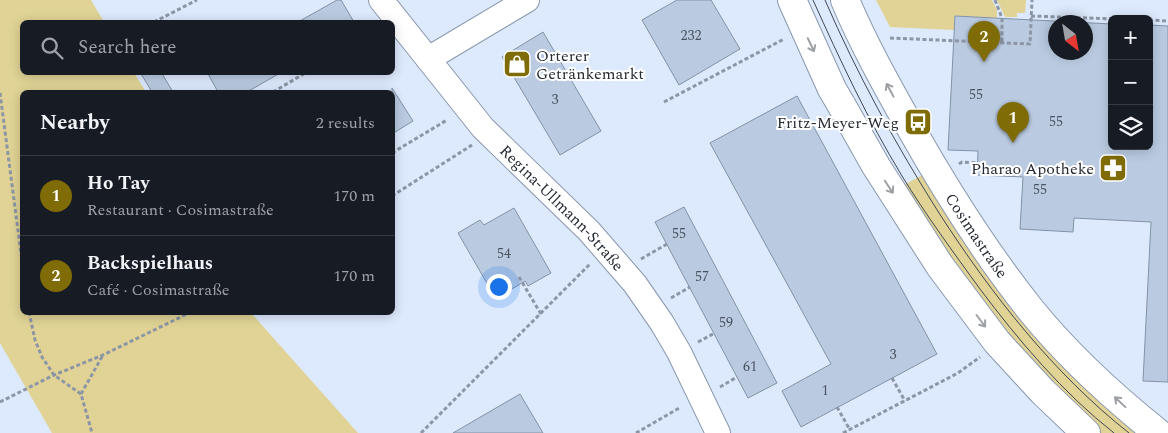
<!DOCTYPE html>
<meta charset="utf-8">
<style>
:root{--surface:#171b24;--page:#242831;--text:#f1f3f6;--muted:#9ea1a6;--line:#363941;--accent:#7f6c06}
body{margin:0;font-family:Spectral,serif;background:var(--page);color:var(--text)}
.controls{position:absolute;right:15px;top:15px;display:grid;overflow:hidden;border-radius:8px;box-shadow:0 2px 12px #0003}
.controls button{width:45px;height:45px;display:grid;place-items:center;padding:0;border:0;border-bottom:1px solid var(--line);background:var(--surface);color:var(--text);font:25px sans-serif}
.compass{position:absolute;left:1048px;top:15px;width:45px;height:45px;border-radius:50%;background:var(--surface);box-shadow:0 2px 12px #0003;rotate:149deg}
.you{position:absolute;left:498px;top:286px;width:18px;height:18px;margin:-12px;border:4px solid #fff;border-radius:50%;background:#1a73e8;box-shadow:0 0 0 8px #1a73e833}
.badge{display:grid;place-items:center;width:32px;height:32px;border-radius:50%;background:var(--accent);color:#fff;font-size:16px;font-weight:700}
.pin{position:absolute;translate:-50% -41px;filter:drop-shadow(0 1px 2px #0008)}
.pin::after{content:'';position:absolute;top:26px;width:18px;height:15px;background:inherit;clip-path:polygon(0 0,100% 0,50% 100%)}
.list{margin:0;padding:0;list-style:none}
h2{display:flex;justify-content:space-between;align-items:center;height:65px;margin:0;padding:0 20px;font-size:21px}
h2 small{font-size:16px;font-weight:400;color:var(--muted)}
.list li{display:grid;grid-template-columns:32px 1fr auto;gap:15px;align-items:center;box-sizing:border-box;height:80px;padding:0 20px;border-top:1px solid var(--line)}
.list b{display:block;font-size:19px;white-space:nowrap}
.list p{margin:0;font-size:16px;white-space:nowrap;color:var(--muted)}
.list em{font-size:16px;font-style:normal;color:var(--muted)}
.icon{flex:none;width:28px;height:28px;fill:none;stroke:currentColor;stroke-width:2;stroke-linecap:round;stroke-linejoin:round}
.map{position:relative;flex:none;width:1168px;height:433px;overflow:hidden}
.search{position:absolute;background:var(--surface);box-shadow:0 2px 12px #0003;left:20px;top:20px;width:375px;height:55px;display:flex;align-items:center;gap:12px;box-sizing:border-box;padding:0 18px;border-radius:8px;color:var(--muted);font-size:19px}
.panel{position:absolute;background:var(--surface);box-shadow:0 2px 12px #0003;left:20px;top:90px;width:375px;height:225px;border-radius:8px}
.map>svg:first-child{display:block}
.green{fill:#e0d395}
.building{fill:#bacbe1;stroke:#8292a7;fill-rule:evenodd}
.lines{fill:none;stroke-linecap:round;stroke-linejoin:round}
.street-casing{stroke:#8897ad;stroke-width:26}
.secondary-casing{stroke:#8897ad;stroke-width:30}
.path{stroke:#8c96a4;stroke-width:3;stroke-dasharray:4 2.5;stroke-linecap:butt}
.street{stroke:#fff;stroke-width:24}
.secondary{stroke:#fff;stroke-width:28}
.tram{stroke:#404752;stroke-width:1}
.oneway{stroke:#9da0a4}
.labels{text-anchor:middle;stroke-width:4;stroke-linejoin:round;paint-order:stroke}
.number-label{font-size:14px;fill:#4a535f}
.poi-label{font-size:16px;fill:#252b34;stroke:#fff;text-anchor:end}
.street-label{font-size:16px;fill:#252b34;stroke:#fff}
</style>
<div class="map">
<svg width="1168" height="433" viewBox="0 0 1168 433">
<rect width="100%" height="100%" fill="#ddeafd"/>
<path class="green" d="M0 0H91L104 22H22V72L134 73 146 92H22V312L251 313 358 433H52L0 343Z
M876 0H992L997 10V18L955 16 954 30 890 27Z
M997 0H1026L1025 13H1017V17H1005Z
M926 173 1140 433H1097L1014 346 900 187Z"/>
<path class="building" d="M337 0H341L354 22H298Z
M677 0H711L740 49 679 85 642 20Z
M955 16 1112 24V146H1149V25L1168 26V382L1143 381 1151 222 1074 218 1073 232 1020 229 1023 177 977 175 978 151 948 150ZM1056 22H1086V52H1056Z
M543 32 601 131 560 155 502 57Z
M140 72H161L173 92H152Z
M207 72H282L247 92H218Z
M392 88 413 121 392 134Z
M797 96 937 354 801 427 782 391 831 364 710 143Z
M684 207 777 383 748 398 655 222Z
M514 208 551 273 528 286 525 281 496 299 458 233 480 220 484 225Z
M520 394 543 433H453Z"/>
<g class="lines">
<g class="street-casing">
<g id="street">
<path id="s1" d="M381 0 483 128 589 231 635 284 662 323 679 352 718 433"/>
<path d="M428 59 527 0"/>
</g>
</g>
<g class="secondary-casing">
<g id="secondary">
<path d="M792 0 832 89 842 106 876 166 940 266 997 342 1043 392 1086 433"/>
<path id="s2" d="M845 0C863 43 886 84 909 125 945 189 984 251 1030 309 1067 355 1112 396 1158 433"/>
</g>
</g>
<path class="path" d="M995 0 1002 18V43
M1031 16 1116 19
M1149 20 1168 21
M154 22 197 0
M890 38 1030 44 1032 0
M273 92 307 72
M0 93 22 261
M664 102 784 39
M392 153 447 120
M959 164 962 162 978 163
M392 196 472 145
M641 259 667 244
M519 277 541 314
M671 298 690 287
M29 312 35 340 42 357 54 375 81 394 92 433
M698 342 713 334
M892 378 905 401
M720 387 737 377
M81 394 103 355
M0 402 54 375 103 355 191 312
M837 407 850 430
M421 433 590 264
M636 433 681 407
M843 433 958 373 980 357"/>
<use href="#street" class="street"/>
<use href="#secondary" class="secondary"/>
<path class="tram" d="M813 0C840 60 868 120 902 176 926 215 953 252 980 289 1019 341 1063 393 1114 433
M825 0C857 74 896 145 939 213 992 295 1053 373 1129 433"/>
</g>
<defs><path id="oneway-shaft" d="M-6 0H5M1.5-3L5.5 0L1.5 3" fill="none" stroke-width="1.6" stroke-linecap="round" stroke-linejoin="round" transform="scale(1.25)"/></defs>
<g class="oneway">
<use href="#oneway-shaft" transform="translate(811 45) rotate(65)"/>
<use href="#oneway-shaft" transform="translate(890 90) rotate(-118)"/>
<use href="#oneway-shaft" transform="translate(889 187) rotate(57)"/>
<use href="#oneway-shaft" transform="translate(981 321) rotate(53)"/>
<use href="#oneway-shaft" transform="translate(1120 402) rotate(-137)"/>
</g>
<defs>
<g id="shop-square" transform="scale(1.4375)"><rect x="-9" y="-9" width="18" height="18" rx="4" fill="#7f6c06" stroke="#fff"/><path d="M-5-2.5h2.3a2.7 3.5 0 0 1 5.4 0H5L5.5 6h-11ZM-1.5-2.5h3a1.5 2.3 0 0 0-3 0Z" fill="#fff"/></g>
<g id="bus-square" transform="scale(1.4375)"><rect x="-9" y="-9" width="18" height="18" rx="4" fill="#7f6c06" stroke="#fff"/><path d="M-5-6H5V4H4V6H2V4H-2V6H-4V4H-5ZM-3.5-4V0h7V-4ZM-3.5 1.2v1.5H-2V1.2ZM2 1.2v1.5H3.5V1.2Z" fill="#fff"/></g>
<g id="pharmacy-square" transform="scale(1.4375)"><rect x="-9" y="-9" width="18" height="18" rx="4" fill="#7f6c06" stroke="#fff"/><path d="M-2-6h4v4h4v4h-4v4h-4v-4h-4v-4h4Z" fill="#fff"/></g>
</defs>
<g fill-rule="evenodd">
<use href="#shop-square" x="517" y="64"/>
<use href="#bus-square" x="918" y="122"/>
<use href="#pharmacy-square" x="1113" y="168"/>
</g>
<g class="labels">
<g class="number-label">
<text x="691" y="40">232</text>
<text x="976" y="99">55</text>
<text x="555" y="104">3</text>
<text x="1056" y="126">55</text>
<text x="1040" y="194">55</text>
<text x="679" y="238">55</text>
<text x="504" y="258">54</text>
<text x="702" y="281">57</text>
<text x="726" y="327">59</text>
<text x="893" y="359">3</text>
<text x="750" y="371">61</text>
<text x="825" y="395">1</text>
</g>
<g class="poi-label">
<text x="536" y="61" text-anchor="start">Orterer<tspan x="536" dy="18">Getränkemarkt</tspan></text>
<text x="899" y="128">Fritz-Meyer-Weg</text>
<text x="1094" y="174">Pharao Apotheke</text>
</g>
<g class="street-label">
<text dy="6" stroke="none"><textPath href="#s1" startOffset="276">Regina-Ullmann-Straße</textPath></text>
<text dy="6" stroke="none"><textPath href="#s2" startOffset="270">Cosimastraße</textPath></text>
</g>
</g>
</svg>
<div class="controls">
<button>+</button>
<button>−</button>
<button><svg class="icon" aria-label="layers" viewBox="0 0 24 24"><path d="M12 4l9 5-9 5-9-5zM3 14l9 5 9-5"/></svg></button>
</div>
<svg class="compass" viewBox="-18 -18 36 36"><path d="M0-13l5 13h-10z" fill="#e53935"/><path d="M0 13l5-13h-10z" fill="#9ea1a6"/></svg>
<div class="you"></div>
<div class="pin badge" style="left:1013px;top:143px">1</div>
<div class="pin badge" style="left:984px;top:62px">2</div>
<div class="search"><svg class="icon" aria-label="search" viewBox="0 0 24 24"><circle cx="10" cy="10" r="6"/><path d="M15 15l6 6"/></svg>Search here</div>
<section class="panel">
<h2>Nearby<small>2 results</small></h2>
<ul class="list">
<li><span class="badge">1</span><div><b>Ho Tay</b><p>Restaurant · Cosimastraße</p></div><em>170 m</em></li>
<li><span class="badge">2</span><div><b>Backspielhaus</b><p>Café · Cosimastraße</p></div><em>170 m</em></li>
</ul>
</section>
</div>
